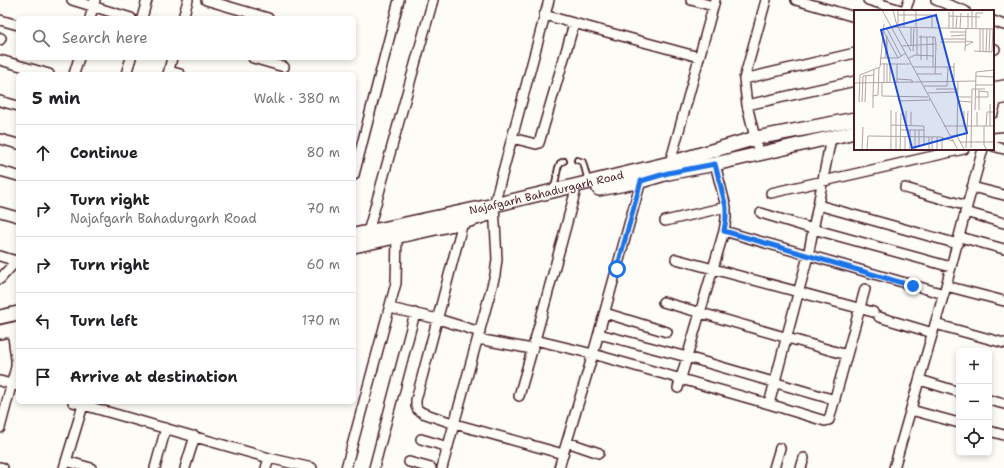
<!DOCTYPE html>
<meta charset="utf-8">
<style>
:root{--surface:#fff;--page:#f2f2f2;--text:#202124;--muted:#757577;--line:#e0e0e0}
body{margin:0;font-family:"Shantell Sans",sans-serif;background:var(--page);color:var(--text)}
.controls{position:absolute;right:12px;bottom:12px;display:grid;overflow:hidden;border-radius:6px;box-shadow:0 2px 6px #0003}
.controls button{width:36px;height:36px;display:grid;place-items:center;padding:0;border:0;border-bottom:1px solid var(--line);background:var(--surface);color:var(--text);font:20px sans-serif}
.stop{position:absolute;width:12px;height:12px;margin:-9px;border:3px solid #1a73e8;border-radius:50%;background:#fff}
.stop.end{background:#1a73e8;border-color:#fff;box-shadow:0 1px 4px #0008}
.list{margin:0;padding:0;list-style:none}
h2{display:flex;justify-content:space-between;align-items:center;height:52px;margin:0;padding:0 16px;font-size:17px}
h2 small{font-size:13px;font-weight:400;color:var(--muted)}
.list li{display:grid;grid-template-columns:26px 1fr auto;gap:12px;align-items:center;box-sizing:border-box;height:56px;padding:0 16px;border-top:1px solid var(--line)}
.list b{display:block;font-size:15px;white-space:nowrap}
.list p{margin:0;font-size:13px;white-space:nowrap;color:var(--muted)}
.list em{font-size:13px;font-style:normal;color:var(--muted)}
.icon{flex:none;width:22px;height:22px;fill:none;stroke:currentColor;stroke-width:2;stroke-linecap:round;stroke-linejoin:round}
.map{position:relative;flex:none;width:1004px;height:468px;overflow:hidden}
.search{position:absolute;background:var(--surface);box-shadow:0 2px 6px #0003;left:16px;top:16px;width:340px;height:44px;display:flex;align-items:center;gap:10px;box-sizing:border-box;padding:0 14px;border-radius:6px;color:var(--muted);font-size:15px}
.panel{position:absolute;background:var(--surface);box-shadow:0 2px 6px #0003;left:16px;top:72px;width:340px;height:332px;border-radius:6px}
.map>svg:first-child{display:block}
.lines{fill:none;stroke-linecap:round;stroke-linejoin:round}
.service-casing{stroke:#4a1f2b;stroke-width:8}
.minor-casing{stroke:#4a1f2b;stroke-width:12}
.secondary-casing{stroke:#4a1f2b;stroke-width:16}
.service{stroke:#fdfcf7;stroke-width:4.5}
.minor{stroke:#fdfcf7;stroke-width:9}
.secondary{stroke:#fdfcf7;stroke-width:13}
.route{stroke:#1a73e8;stroke-width:5}
.labels{text-anchor:middle;stroke-width:3;stroke-linejoin:round;paint-order:stroke}
.street-label{font-size:11px;fill:#4a1f2b;stroke:#fdfcf7}
.inset-road{fill:none;stroke:#b5a4a5;stroke-width:1}
.view{fill:#1d4ed8;fill-opacity:0.15;stroke:#1d4ed8;stroke-width:2}
.inset-edge{fill:none;stroke:#4a1f2b;stroke-width:2}
</style>
<div class="map">
<svg width="1004" height="468" viewBox="0 0 1004 468">
<rect width="100%" height="100%" fill="#fdfcf7"/>
<filter id="ink" filterUnits="userSpaceOnUse"><feTurbulence type="fractalNoise" baseFrequency=".025" numOctaves="2"/><feDisplacementMap in="SourceGraphic" scale="8" xChannelSelector="R" yChannelSelector="G"/><feConvolveMatrix kernelMatrix="1 2 1 2 8 2 1 2 1" color-interpolation-filters="sRGB"/></filter>
<g filter="url(#ink)">
<g class="lines">
<g class="service-casing">
<path id="service" d="M577 160 583 162 588 181
M554 189 558 168 560 163 564 161"/>
</g>
<g class="minor-casing">
<path id="minor" d="M72 0 131 18
M206 0 268 18
M691 0 713 6
M796 0 855 17
M868 0 904 11
M936 0 965 11
M905 11 909 0
M544 15 699 57
M90 18 95 0
M142 18 147 0
M183 18 188 0
M0 20 18 25
M993 21 1004 25
M0 40 1 38
M993 49H995
M253 58 284 67
M0 60 49 74
M169 71 180 74
M74 74 79 58
M126 74 131 58
M168 74 172 58
M744 79 855 53
M0 101 18 106
M747 105 855 81
M993 113 998 95
M512 138 536 144 539 143 574 24
M993 138 1004 137
M0 139 18 144
M993 146 1004 149
M759 154 747 105 744 79 766 0
M670 163 715 0
M0 171 18 176
M354 175 399 0
M972 187 1004 195
M905 188 967 206
M771 193 964 149
M818 205 958 244
M0 212 18 217
M965 212 1004 223
M761 213 813 229 951 267
M665 221 726 207
M463 222 416 400V406L418 410 423 413 455 424 563 454
M724 231 944 294
M368 232 433 0
M960 237 1004 249
M0 256 16 261
M676 259 873 312
M0 279 18 259
M946 286 1004 301
M663 302 847 355
M390 308 438 319 480 332
M605 313 667 332
M879 317 933 333
M935 324 1004 343
M599 334 687 357 835 400
M478 339 532 349
M535 340 593 354 769 404 808 256 831 138
M920 380 959 392
M0 381 18 386
M678 388 724 231 726 219V207L715 164
M519 396 535 340 575 193
M989 400 1004 404
M73 402 269 458 312 468
M769 404 825 421 829 420 865 289
M911 410 959 423
M0 428 16 367V359L12 329
M989 431 1004 435
M421 439 448 447
M567 442 599 453
M66 461 91 468
M409 462 431 468
M0 467 3 468
M64 468 84 402
M155 468 166 428
M185 468 195 436
M266 468 269 458
M346 468 396 283 397 236
M374 468 415 313
M442 468 495 275 497 259 494 205 549 0
M559 468 593 354 641 181
M774 468 780 448
M801 468 804 458
M894 468 946 286 967 206 983 149"/>
</g>
<g class="secondary-casing">
<g id="secondary">
<path d="M993 89 1004 87"/>
<path d="M993 99 1004 97"/>
<path d="M599 189 641 181 668 173 715 164 855 132"/>
<path id="s1" d="M354 235 494 205 670 163 756 138 855 119"/>
<path d="M354 246 463 222 492 213"/>
<path d="M0 317 18 313"/>
<path d="M0 332 18 328"/>
</g>
</g>
<use href="#service" class="service"/>
<use href="#minor" class="minor"/>
<use href="#secondary" class="secondary"/>
</g>
</g>
<g class="lines" filter="url(#ink)">
<path class="route" d="M617 269 641 181 668 173 715 164 726 207V219L724 231 913 286"/>
</g>
<g class="labels">
<g class="street-label">
<text dy="4" stroke="none"><textPath href="#s1" startOffset="197">Najafgarh Bahadurgarh Road</textPath></text>
</g>
</g>
<g transform="translate(854 10)">
<rect width="140" height="140" fill="#fdfcf7"/>
<path class="inset-road" d="M28 0 104 140M39 0 43 16M44 0V17L57 41M62 0V17M114 3V18M44 5H78V18M95 6 126 7M37 17 140 19M50 17V0M95 18V2M99 18V1M102 18 103 6M106 18 107 3M118 18V1M122 18V3H129M126 18V42M33 19 47 46M29 20 44 48M96 22H112M97 26 111 25M65 27H81L82 34M87 29H111M86 32H111M57 35V17M48 36 82 34 81 64M111 36 119 32 111 31M59 41 60 17M111 41 112 18M120 41 138 42 139 19M129 42V18M132 42 133 18M135 42 136 18M63 45V17M26 48H44L52 43M31 48 33 26M33 48V31M55 48 61 45 80 46M67 50V25M73 50V27M26 54H56M33 54V73M59 57H100M79 57V27M63 64H88M122 66 139 67M43 69 58 70V73M104 71 103 126 110 139M0 73 122 71M28 73V86L74 87M30 73V53M36 73V54M43 73V54M100 75V53M122 75H139M70 76H93L94 57M82 79H104M74 83 104 82M19 86 20 59M44 87 45 91 76 90M103 87H117M122 87H134V82L125 81M104 91 117 92M5 92 6 65 26 57 30 14M8 92 9 66 20 65M11 92 12 66M136 94V116M19 98V86L24 85 25 58M121 100 122 62 140 60M125 100V80M123 102V116M37 115 70 116V136M52 115V101M57 115V102M110 115V101M140 115V132M90 116H140M130 116V135L133 140M132 116 133 102H140M47 120H70M97 126 111 124M78 127V140M83 127V140M106 132H140M65 136V120M112 138 114 101M117 138 118 79H131M8 140 9 117M13 140 14 126 86 127 99 131M37 140V100M42 140V102M46 140 47 103M51 140V126M56 140V120M61 140V120M75 140V127M88 140V127"/>
<path class="view" d="M82 5 113 123 58 138 27 20Z"/>
<rect width="140" height="140" class="inset-edge"/>
</g>
</svg>
<div class="controls">
<button>+</button>
<button>−</button>
<button><svg class="icon" aria-label="locate" viewBox="0 0 24 24"><circle cx="12" cy="12" r="6"/><path d="M12 2v4M12 18v4M2 12h4M18 12h4"/></svg></button>
</div>
<div class="stop" style="left:617px;top:269px"></div>
<div class="stop end" style="left:913px;top:286px"></div>
<div class="search"><svg class="icon" aria-label="search" viewBox="0 0 24 24"><circle cx="10" cy="10" r="6"/><path d="M15 15l6 6"/></svg>Search here</div>
<section class="panel">
<h2>5 min<small>Walk · 380 m</small></h2>
<ul class="list">
<li><svg class="icon" aria-label="ahead" viewBox="0 0 24 24"><path d="M12 20V5M6 11l6-6 6 6"/></svg><div><b>Continue</b></div><em>80 m</em></li>
<li><svg class="icon" aria-label="right" viewBox="0 0 24 24"><path d="M7 20v-9h11M14 6l5 5-5 5"/></svg><div><b>Turn right</b><p>Najafgarh Bahadurgarh Road</p></div><em>70 m</em></li>
<li><svg class="icon" aria-label="right" viewBox="0 0 24 24"><path d="M7 20v-9h11M14 6l5 5-5 5"/></svg><div><b>Turn right</b></div><em>60 m</em></li>
<li><svg class="icon" aria-label="left" viewBox="0 0 24 24"><path d="M17 20v-9H6M10 6l-5 5 5 5"/></svg><div><b>Turn left</b></div><em>170 m</em></li>
<li><svg class="icon" aria-label="arrive" viewBox="0 0 24 24"><path d="M6 21V4h12l-3 4 3 4H6"/></svg><div><b>Arrive at destination</b></div></li>
</ul>
</section>
</div>
